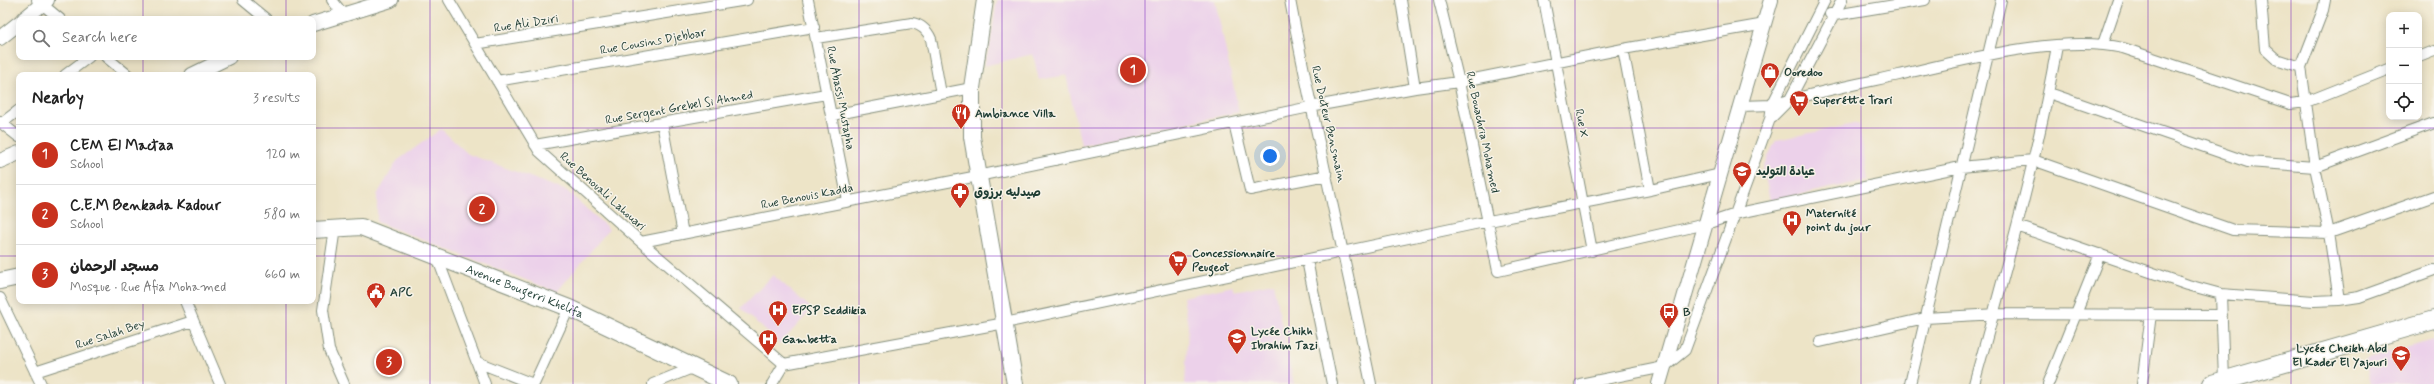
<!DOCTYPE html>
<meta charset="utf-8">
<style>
:root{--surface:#fff;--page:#f6f6f6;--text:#222;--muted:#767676;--line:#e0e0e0;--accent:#c8321e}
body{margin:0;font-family:Mynerve,"Playpen Sans Arabic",sans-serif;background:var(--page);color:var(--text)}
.controls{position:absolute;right:12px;top:12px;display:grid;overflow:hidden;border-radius:8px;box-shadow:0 2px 10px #0003}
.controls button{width:36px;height:36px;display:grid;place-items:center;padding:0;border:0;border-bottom:1px solid var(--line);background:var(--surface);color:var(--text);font:20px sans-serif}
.you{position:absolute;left:1270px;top:156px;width:14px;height:14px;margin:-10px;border:3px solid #fff;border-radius:50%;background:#1a73e8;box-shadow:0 0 0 6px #1a73e833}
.badge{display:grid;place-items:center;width:26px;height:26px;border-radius:50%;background:var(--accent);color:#fff;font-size:13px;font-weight:700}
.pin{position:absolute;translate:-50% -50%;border:2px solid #fff;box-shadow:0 1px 4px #0006}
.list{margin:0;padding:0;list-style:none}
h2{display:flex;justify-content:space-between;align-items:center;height:52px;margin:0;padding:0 16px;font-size:17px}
h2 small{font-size:13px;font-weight:400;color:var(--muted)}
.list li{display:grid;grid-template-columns:26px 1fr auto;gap:12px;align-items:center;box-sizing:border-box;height:60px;padding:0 16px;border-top:1px solid var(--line)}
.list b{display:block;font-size:15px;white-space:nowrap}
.list p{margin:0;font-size:13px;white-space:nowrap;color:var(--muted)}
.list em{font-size:13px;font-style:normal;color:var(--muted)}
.icon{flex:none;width:22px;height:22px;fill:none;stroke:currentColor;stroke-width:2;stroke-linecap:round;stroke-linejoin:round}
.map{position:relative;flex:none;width:2434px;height:384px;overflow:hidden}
.search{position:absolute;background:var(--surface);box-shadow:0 2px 10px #0003;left:16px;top:16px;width:300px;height:44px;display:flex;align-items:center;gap:10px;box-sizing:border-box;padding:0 14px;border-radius:8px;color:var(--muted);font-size:15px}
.panel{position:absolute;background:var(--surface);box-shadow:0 2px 10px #0003;left:16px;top:72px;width:300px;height:232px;border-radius:8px}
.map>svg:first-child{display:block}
.built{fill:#ecd1ea}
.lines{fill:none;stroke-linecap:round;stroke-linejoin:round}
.street-casing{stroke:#86907e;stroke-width:12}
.secondary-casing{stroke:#86907e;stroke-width:16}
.primary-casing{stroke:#86907e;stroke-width:18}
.highway-casing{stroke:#86907e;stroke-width:20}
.street{stroke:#fff;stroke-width:10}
.secondary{stroke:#fff;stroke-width:14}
.primary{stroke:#fff;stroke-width:16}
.highway{stroke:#fff;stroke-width:18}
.grid{fill:none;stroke:#7b2cbf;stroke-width:1;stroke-opacity:0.55}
.labels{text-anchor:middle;stroke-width:3;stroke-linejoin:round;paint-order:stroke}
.street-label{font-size:12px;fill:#1f3d34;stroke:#f7f3e8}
.poi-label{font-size:12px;font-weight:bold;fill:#1f3d34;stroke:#f7f3e8;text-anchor:start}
</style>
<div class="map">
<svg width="2434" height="384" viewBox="0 0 2434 384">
<rect width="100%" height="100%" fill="#f7f3e8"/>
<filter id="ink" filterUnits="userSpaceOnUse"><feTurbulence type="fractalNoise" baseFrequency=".025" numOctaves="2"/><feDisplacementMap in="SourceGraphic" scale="8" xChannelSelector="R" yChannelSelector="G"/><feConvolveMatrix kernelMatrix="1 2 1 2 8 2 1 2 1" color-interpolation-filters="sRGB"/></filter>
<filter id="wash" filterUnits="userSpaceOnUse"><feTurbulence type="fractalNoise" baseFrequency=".012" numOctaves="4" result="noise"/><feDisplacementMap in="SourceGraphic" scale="16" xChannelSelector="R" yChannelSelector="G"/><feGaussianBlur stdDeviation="0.9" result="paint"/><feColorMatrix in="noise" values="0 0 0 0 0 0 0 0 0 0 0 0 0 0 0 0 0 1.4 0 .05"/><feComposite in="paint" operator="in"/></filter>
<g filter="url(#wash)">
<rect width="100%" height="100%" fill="#ede4c7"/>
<path class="built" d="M997 0H1215L1239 112 1081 145 1066 75 1039 80 1033 54 984 66 990 45Z
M1859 123 1868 180 1770 201 1763 167 1776 140Z
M441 129 468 154 567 191 609 229 557 292 377 222V195L397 161Z
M773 275 812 309 780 344 741 308Z
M1273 283 1294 384H1185L1188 326 1183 297 1233 286 1235 291Z
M2434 340V384H2371L2364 359Z"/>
</g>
<g filter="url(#ink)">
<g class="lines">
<g class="street-casing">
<path id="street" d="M37 0 60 19
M243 0 266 19
M332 0 343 14
M449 0 539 151 641 242 784 364
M808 0 848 201
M1290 0C1314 129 1345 256 1371 384
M1401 0 1415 88
M1439 0 1459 82 1498 271 1706 224 1739 213 1961 167 2033 160 2233 230 2329 233 2434 196
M1544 0 1592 251
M2261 0 2265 49 2276 59 2301 67
M2325 0 2323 10 2301 67 2315 167 2329 233 2339 300
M1830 14 1835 15 1925 0
M816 38 912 23C922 25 927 30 931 39L941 94
M475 44 747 0
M2103 44 2118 0
M1623 49 1650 190
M106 57 128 75
M2419 57 2434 51
M65 75 89 57
M497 81 814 27
M2049 93 2248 162 2315 167 2434 123
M1741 106 1772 105C1814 92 1857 84 1899 75 1963 60 2060 34 2123 48L2290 104 2306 102 2389 69
M832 115 972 88
M1770 119 1790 99 1842 0
M0 122 19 137
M2 123 19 110
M662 123 683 234
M1234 123 1250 190 1327 175
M535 145 826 94
M2017 226 2188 285 2221 294 2314 301 2339 300 2359 297 2434 270
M335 228 323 310 329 350 344 384
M641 242 978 176 1310 107 1415 88 1459 82 1623 49 1765 24
M437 257 485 384
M1307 260 1332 384
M2221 294 2224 381
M0 298 41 384
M185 301 220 384
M1820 342 1925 318 1997 314 2222 315
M477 362 533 384
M784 364 1005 323 1489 221 1650 190 1720 174
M35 372 193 321
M534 384 569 308
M653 384 692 368
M772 384 784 364
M1580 384 1664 367 1685 350 1770 119 1772 105 1825 0
M1910 384 2001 0
M1974 384C2005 272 2037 160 2057 46
M2048 384 2100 254
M2142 384 2151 314"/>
</g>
<g class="secondary-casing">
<path id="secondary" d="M24 19 47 0
M313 24 391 0
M0 38 19 23
M192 75 229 57
M0 161 19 153
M1659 384 1771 0"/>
</g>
<g class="primary-casing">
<g id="primary">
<path d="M985 0 972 88V137L1015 384"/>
<path id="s1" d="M313 230 361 227 569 308 729 384"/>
<path d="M0 281 19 277"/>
</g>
</g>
<g class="highway-casing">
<path id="highway" d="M2212 384 2434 320"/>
</g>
<use href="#street" class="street"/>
<use href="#secondary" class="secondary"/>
<use href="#primary" class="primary"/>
<use href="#highway" class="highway"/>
</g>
</g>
<path class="grid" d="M143 0V19M286 0V19M430 0V384M573 0V384M716 0V384M859 0V384M1002 0V384M1145 0V384M1289 0V384M1432 0V384M1575 0V384M1718 0V384M1861 0V384M2004 0V384M2148 0V384M2291 0V384M143 57V75M286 57V75M0 128H19M313 128H2434M0 256H19M313 256H2434M143 301V384M286 301V384"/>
<defs>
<g id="shop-pin" transform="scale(1)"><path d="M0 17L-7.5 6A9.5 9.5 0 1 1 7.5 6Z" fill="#c8321e" stroke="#f7f3e8"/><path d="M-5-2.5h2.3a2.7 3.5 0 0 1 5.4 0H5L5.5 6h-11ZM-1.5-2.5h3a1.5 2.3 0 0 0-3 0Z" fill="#fff"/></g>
<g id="supermarket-pin" transform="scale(1)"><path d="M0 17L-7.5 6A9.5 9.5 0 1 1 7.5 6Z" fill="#c8321e" stroke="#f7f3e8"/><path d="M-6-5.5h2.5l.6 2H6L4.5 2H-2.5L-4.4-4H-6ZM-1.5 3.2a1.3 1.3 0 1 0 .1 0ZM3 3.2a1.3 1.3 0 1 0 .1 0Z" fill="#fff"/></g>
<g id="restaurant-pin" transform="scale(1)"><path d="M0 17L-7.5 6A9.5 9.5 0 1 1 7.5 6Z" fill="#c8321e" stroke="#f7f3e8"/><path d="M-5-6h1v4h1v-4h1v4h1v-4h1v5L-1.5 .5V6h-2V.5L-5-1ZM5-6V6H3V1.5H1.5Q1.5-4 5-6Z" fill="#fff"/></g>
<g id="school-pin" transform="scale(1)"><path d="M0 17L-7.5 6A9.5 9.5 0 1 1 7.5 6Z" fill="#c8321e" stroke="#f7f3e8"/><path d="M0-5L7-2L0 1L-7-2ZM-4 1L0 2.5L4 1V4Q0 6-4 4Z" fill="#fff"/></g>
<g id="pharmacy-pin" transform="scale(1)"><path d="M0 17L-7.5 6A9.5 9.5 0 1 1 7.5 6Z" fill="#c8321e" stroke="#f7f3e8"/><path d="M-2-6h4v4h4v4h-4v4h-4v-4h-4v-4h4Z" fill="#fff"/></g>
<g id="hospital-pin" transform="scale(1)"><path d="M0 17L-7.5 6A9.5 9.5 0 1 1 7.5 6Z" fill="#c8321e" stroke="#f7f3e8"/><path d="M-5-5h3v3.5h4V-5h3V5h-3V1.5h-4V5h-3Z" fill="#fff"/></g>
<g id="civic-pin" transform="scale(1)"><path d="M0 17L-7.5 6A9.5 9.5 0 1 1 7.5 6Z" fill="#c8321e" stroke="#f7f3e8"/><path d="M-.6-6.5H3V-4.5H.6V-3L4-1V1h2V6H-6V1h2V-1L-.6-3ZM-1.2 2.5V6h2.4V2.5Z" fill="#fff"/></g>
<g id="bus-pin" transform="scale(1)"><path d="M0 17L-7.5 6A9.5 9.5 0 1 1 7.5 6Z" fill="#c8321e" stroke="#f7f3e8"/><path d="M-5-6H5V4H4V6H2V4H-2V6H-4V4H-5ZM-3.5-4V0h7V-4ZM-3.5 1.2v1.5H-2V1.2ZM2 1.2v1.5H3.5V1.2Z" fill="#fff"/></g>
</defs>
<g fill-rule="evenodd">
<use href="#shop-pin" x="1770" y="72"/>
<use href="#supermarket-pin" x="1799" y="100"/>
<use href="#restaurant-pin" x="961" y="113"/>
<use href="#school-pin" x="1742" y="171"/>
<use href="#pharmacy-pin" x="960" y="192"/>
<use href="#hospital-pin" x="1792" y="220"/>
<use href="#supermarket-pin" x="1178" y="260"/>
<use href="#civic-pin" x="376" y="292"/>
<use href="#hospital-pin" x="778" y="310"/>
<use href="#bus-pin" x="1669" y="312"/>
<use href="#school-pin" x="1237" y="338"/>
<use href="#hospital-pin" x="768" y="339"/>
<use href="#school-pin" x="2401" y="355"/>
</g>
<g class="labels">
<g class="street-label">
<text transform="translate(526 23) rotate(-9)" y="4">Rue Ali Dziri</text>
<text transform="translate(653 41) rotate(-10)" y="4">Rue Cousins Djebbar</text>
<text transform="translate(841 98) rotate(79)" y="4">Rue Abassi Mustapha</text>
<text transform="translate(679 107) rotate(-10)" y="4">Rue Sergent Grebel Si Ahmed</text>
<text transform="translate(1582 123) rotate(79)" y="4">Rue X</text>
<text transform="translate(1329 124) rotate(77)" y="4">Rue Docteur Bensmain</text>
<text transform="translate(1483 132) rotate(78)" y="4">Rue Bouachria Mohamed</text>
<text transform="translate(603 191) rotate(42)" y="4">Rue Benouali Lahouari</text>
<text transform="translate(807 196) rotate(-11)" y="4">Rue Benouis Kadda</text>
<text dy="4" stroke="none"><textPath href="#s1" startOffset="224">Avenue Bougerri Khelifa</textPath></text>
<text transform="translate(110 334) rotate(-18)" y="4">Rue Salah Bey</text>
</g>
<g class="poi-label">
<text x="1784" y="76">Ooredoo</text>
<text x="1813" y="104">Superétte Trari</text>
<text x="975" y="117">Ambiance Villa</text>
<text x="1756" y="175">عيادة التوليد</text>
<text x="974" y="196">صيدليه برزوق</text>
<text x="1806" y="217">Maternité<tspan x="1806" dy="14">point du jour</tspan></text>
<text x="1192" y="257">Concessionnaire<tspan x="1192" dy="14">Peugeot</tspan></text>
<text x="390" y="296">APC</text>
<text x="792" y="314">EPSP Seddikia</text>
<text x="1683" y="316">B</text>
<text x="1251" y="335">Lycée Chikh<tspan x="1251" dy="14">Ibrahim Tazi</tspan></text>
<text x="782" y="343">Gambetta</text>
<text x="2387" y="352" text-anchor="end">Lycée Cheikh Abd<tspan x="2387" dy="14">El Kader El Yajouri</tspan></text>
</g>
</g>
</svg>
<div class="controls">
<button>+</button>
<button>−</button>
<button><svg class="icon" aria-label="locate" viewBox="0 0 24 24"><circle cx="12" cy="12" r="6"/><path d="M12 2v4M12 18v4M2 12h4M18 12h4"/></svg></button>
</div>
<div class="you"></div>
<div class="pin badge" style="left:1133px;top:70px">1</div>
<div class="pin badge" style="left:482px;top:209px">2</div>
<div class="pin badge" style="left:389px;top:362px">3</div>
<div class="search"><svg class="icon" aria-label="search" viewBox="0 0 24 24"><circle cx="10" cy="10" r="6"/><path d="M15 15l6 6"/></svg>Search here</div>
<section class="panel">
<h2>Nearby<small>3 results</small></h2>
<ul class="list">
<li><span class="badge">1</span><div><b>CEM El Mactaa</b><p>School</p></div><em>120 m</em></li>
<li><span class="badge">2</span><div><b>C.E.M Benkada Kadour</b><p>School</p></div><em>580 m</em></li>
<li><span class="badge">3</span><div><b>مسجد الرحمان</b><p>Mosque · Rue Afia Mohamed</p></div><em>660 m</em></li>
</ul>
</section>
</div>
